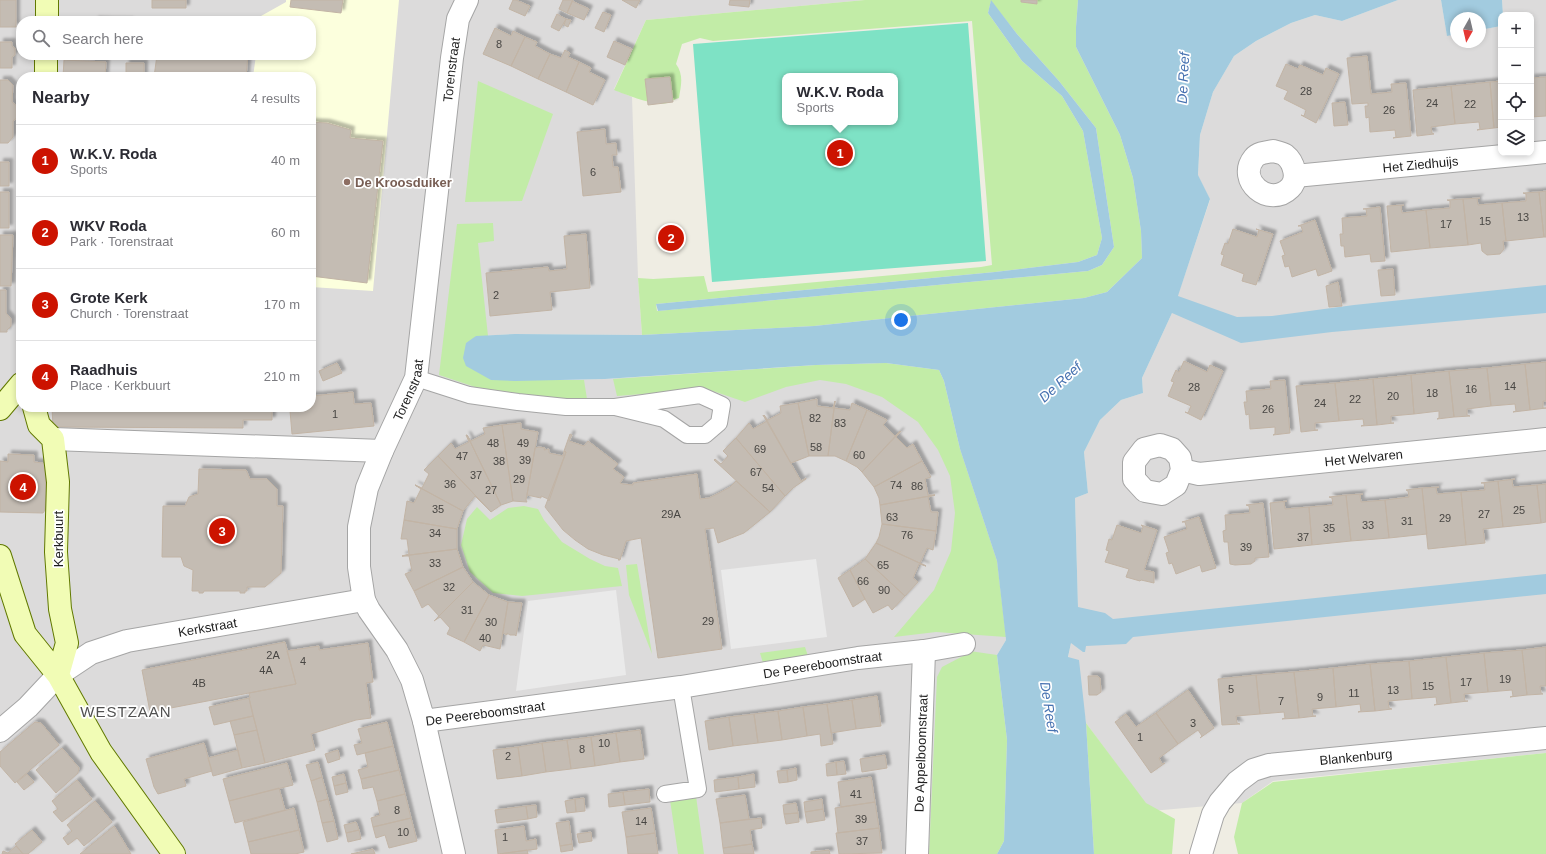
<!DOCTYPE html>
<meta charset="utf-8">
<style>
:root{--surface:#fff;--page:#f7f7f7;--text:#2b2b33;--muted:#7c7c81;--line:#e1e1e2;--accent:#cc1300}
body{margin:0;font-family:Helvetica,sans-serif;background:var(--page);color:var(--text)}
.controls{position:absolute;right:12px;top:12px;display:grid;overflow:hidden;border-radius:8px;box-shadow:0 2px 6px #0003}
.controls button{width:36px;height:36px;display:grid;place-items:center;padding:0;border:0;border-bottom:1px solid var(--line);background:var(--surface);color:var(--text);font:20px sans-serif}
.compass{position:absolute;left:1450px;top:12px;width:36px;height:36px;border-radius:50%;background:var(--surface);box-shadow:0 2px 6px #0003;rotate:188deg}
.you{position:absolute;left:901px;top:320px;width:14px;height:14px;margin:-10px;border:3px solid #fff;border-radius:50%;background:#1a73e8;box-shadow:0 0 0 6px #1a73e833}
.badge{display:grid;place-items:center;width:26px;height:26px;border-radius:50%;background:var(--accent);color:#fff;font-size:13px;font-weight:700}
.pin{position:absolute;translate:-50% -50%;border:2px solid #fff;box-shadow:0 1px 4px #0006}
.popup{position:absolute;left:782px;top:73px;width:116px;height:52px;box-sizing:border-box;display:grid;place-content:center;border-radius:8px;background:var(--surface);filter:drop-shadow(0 1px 3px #0005);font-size:13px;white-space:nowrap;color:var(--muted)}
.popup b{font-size:15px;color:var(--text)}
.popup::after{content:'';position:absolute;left:50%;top:100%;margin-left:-8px;border:8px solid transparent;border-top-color:var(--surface)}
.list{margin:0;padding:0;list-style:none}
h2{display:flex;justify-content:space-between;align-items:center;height:52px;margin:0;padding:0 16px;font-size:17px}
h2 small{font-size:13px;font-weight:400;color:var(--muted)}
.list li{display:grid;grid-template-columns:26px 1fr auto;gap:12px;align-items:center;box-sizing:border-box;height:72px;padding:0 16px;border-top:1px solid var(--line)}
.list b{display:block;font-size:15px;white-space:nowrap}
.list p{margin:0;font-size:13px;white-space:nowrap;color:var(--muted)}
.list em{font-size:13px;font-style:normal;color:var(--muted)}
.icon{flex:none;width:22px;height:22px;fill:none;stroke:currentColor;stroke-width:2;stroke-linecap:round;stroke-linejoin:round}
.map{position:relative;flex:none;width:1546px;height:854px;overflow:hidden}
.search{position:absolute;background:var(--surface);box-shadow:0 2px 6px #0003;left:16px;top:16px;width:300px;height:44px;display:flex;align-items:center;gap:10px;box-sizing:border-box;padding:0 14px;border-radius:16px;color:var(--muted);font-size:15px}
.panel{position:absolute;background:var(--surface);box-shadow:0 2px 6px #0003;left:16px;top:72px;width:300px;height:340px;border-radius:16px}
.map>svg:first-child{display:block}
.residential{fill:#dcdbdb;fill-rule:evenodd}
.education{fill:#fcffdd}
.grass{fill:#c2eca7;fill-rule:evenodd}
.pitch{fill:#7ee2c5;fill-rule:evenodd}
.parking{fill:#eaeaea}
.water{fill:#a2cbdf}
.building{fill:#c4bcb3;stroke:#c2b4a5;filter:url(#shadow)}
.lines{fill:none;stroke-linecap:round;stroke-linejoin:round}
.lane-casing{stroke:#a5a5a5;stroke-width:18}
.street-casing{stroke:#a5a5a5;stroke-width:24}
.secondary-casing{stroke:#617901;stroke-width:24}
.lane{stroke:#fff;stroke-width:16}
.street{stroke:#fff;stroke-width:22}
.secondary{stroke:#f1fcb5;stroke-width:22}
.education-dot{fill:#8d6e63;stroke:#fff;stroke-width:1.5}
.labels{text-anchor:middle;stroke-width:3.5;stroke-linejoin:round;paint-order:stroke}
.number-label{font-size:11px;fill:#484643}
.street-label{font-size:13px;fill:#1e1e1e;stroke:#fff}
.education-label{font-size:13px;font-weight:bold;fill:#785e54;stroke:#fff;text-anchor:start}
.water-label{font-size:14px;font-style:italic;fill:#4772b1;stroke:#fff}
.quarter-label{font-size:15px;letter-spacing:1px;fill:#515151;stroke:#fff}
</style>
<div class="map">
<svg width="1546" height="854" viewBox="0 0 1546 854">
<defs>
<filter id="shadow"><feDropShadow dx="3.5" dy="-3.5" stdDeviation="1" flood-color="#0004"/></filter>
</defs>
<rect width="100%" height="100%" fill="#efede3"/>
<path class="residential" d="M0 0H865L646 20 614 89 632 97 638 278 642 335 515 334 476 336 515 381 605 379 886 363 960 449 997 561 1006 640 997 655V854H0ZM21 21H311V55H21ZM21 77H311V407H21Z
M1398 0H1441L1447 35 1456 34V42H1480V30L1501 26V153H1531V15H1503L1502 0H1546V753L1273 781 1242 803 1151 811 1086 723 1082 697 1068 658 1078 607 1075 498 1088 493 1084 452 1100 420 1121 400 1143 393 1142 378 1172 313 1210 200 1198 176 1200 135 1213 92 1234 56 1256 41 1291 23 1315 15 1342 21Z"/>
<path class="education" d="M286 0H399L373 291 311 287V77H253L256 55H311V21H260L261 16 286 2Z"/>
<path class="grass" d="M865 0H1078L1076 27V47L1120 135 1133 178 1141 231 1142 258 1107 292 1084 298 814 326 642 335 638 278 653 279 704 276 708 292 981 267 992 265 972 21 713 41 700 38 682 44 676 64C684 75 681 85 679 98 675 99 671 102 667 103 654 106 627 95 614 90L646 20ZM991 1 1017 34 1059 81 1096 128 1114 247 1102 265 1088 271 657 311 656 304 995 272 1078 262 1097 255 1102 238 1083 131 1062 96 1022 61 988 13Z
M478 81 553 114 522 201 465 202Z
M493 223 494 241 478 243 488 336 466 343 491 380H584L587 399 547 398 475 387 439 375 457 224Z
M886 363 939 370 944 381 960 449 997 561 1006 637 936 632 894 637 934 590 951 551 955 513 950 476 938 450 918 422 882 397 846 384 820 380 786 387 745 402 707 389 617 396 613 379 816 365Z
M524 506 538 509 544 520 562 542 590 559 605 566 618 568 622 586 522 596 493 593 470 572 461 545 467 519 477 507 490 520 508 508Z
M637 564 652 654 629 595 626 565Z
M805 647 808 656 763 663 760 653Z
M963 650 997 655 1007 740 1004 841 997 854H929L937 677 942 667 963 656Z
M1086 723 1146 803 1175 819 1172 854H1094Z
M1546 753V854H1238L1234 837 1242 803 1273 782Z
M696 796 704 854H678L670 800Z"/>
<path class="pitch" d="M968 23 986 261 712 282 693 44ZM785 76H895V122H785Z"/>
<path class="parking" d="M816 559 827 637 731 649 721 570Z
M616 590 626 675 516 691 528 601Z"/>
<path class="water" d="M991 0 1017 34 1059 81 1096 128 1114 247 1102 265 1088 271 658 311 656 304 995 272 1078 262 1097 255 1102 238 1083 131 1062 96 1022 61 988 13Z
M1078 0H1398L1342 21 1315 15 1291 23 1256 41 1234 56 1213 92 1200 135 1198 175 1210 199 1178 296 1237 317 1272 316 1354 305 1546 285V313L1332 332 1241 343 1172 313 1142 378 1143 393 1121 400 1100 420 1084 452 1088 493 1075 498 1078 607 1105 613 1113 619 1546 574V594L1133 637 1126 644 1086 646 1085 652H1083L1071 643 1068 657 1079 660 1086 723 1094 854H997L1004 841 1007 740 997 655 1006 640 997 561 960 449 944 381 939 370 886 363 816 365 605 379 515 381 491 380 466 366 463 358 466 343 476 336 515 334 642 335 814 326 1084 298 1107 292 1142 258 1141 231 1133 178 1120 135 1076 47V27Z
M1441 0H1502L1503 15H1501V26L1480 30V18H1456V34L1447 36Z"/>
<path class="building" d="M0 0H16V27H0Z
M152 0H186V8H152Z
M291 0H343L341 13 290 7Z
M513 0H516L530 6 525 16 509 9Z
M563 0H573L567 13 559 9Z
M622 0H640L636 8Z
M730 0H750L749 7 729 5Z
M1021 0H1037V4L1021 2Z
M572 1 589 9 584 20 567 13Z
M603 12 611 15 604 32 595 28Z
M557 14 566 19 559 31 551 27Z
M566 19 571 20 568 27 564 25Z
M95 20 130 21H95Z
M495 28 511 36 513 31 525 37 511 66 483 54Z
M525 37 537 42 535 46 550 54 538 79 511 66Z
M614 41 632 49 625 65 607 57Z
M0 42H12V46L15 48V55L12 57V68H0Z
M565 50 570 53 568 57 579 62 566 92 538 79 550 54 561 58Z
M157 55H248L246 77H154Z
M1367 56 1371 94 1392 92 1391 84 1406 83 1411 136 1393 138 1396 137 1395 130 1370 132 1369 117 1366 118 1365 106H1368V103L1352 104 1347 58Z
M64 60 106 62 105 77H63Z
M579 62 591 68 589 72 605 80 593 105 566 92Z
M126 63H144V77H126Z
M1286 64 1298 69 1300 65 1323 75 1326 68 1339 74 1316 123 1301 115 1304 116 1306 110 1284 99 1288 91 1276 86Z
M670 77 673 102 648 105 645 79Z
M1546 77V116L1531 117V78Z
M0 80H8L13 85 12 102 18 107V117L13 121V137L8 143H0Z
M1501 81V127L1494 128 1490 82Z
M1490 82 1494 128 1477 130 1480 129 1479 122 1455 124 1451 86Z
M1451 86 1455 124 1431 127 1432 133 1434 134 1417 136 1413 90Z
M1345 102 1348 125 1334 126 1332 103Z
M311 122 327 123 351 130 350 138 383 141 367 283 311 276Z
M605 129 606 144 616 143 617 155H612L613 167H618L621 192 583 196 577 132Z
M0 162H9V186H0Z
M1546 191V237H1544L1539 192Z
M0 192H9V228H0Z
M1539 192 1544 237 1506 241 1502 203 1526 201V194L1523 193Z
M1480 198 1477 199 1478 205 1502 203 1506 241H1503L1504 249 1500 254 1487 255 1482 251 1481 243 1468 245 1463 199Z
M1463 199 1468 245 1430 248 1426 210 1450 208V201L1447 200Z
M1404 205 1401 206 1402 213 1426 210 1430 248 1391 252 1387 206Z
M1380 207 1385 261 1371 262 1370 254 1345 257 1344 246H1341L1340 234H1343L1342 218 1367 216 1366 209H1363Z
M1315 220 1332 271 1318 276 1316 269 1292 277 1289 266 1285 267 1282 256 1285 255 1280 241 1303 232 1301 226H1298Z
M1233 229 1257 237 1259 230 1256 229 1273 234 1256 285 1242 281 1244 274 1221 265 1224 255 1221 254 1225 243 1228 244Z
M586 234 590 288 550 292 552 310 490 316 486 273 548 267 549 271 567 269 564 236Z
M0 235H13L11 286H0Z
M1393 269 1395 295 1381 296 1378 270Z
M1338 282 1342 306 1329 307 1326 286Z
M0 290H6V313L11 319V326L7 330V332H0Z
M1184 361 1207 372 1210 365 1223 371 1201 420 1185 412 1188 413 1191 406 1168 396 1174 382 1171 381 1176 370 1179 372Z
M1546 362V401H1543V408H1546L1530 410 1525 364Z
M337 363 342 373 323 381 319 371Z
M1525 364 1530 410 1513 412 1516 411 1515 404 1491 406 1487 368Z
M1487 368 1491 406 1467 409V415L1470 416 1454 417 1449 371Z
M1449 371 1454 417 1437 419 1439 418V411L1414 414 1411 375Z
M1411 375 1414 414 1391 416V423H1394L1377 425 1373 379Z
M1373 379 1377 425 1361 426 1364 425 1363 419 1339 421 1335 383Z
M1285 380 1290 433 1273 435 1275 434V427L1250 429 1249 414 1246 415 1244 402H1247L1246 391 1271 389 1270 381Z
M1335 383 1339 421 1315 423V430H1318L1301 432 1296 386Z
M353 392 354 404 371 403 374 426 292 434 290 411 312 408 311 396Z
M817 399V406L833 408 835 401 828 456H809L798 403Z
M835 401 834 408 850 410 852 403 867 410 846 461 835 456H828Z
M798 403 809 456 791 463 764 415 768 420 781 413 780 406Z
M52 407H272V420H243V428L53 427Z
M867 410 887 420 883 425 895 436 900 431 862 472 857 467 846 461Z
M763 415 801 481 806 478V479L793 488 785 496 736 438 749 423 753 429 767 421Z
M521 423V429L538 432 526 500 527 502 513 501 502 425Z
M502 425 513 501 501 505 467 435 471 441 485 434 483 428Z
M901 431 896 437 907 448 913 444 922 461 874 487 862 472Z
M570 434 572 435 569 441 584 446 588 441 618 464 613 469 624 477 620 483 623 484 633 485V483L697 474 700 499 709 498 719 493 730 487 736 481 770 512 744 533 718 543 714 528 705 529 722 649 658 658 641 538 626 541 620 560H618L619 559 603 555 588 549 575 540 563 530 545 507 566 452 564 451Z
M466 435H467L501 505 491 512 438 456 451 443 455 449 469 442Z
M736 438 785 496 770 512 714 460 715 459 721 464 728 456 723 451Z
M539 447 545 448 544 450 549 449V453L563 456 564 451 566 452 549 501 548 499 541 496V498L527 495 535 448Z
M8 454 34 455V462L43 463 45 465 46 493 45 510 43 513 0 512V461L8 462Z
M438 456 491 512 475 496 463 511 415 485 422 488 429 474 424 470Z
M922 461 931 477 925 479 928 495H935L880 505 879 498 874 487Z
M199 469 246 470 250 479H267L277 489V506H283L281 573 265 587H247V591H245V593H240V591H204L203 593H199V591H192L193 570 184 566 181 557H162L163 506H185L189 497 198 494Z
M1515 479 1512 480 1513 487 1537 485 1541 523 1503 527 1498 481Z
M1498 481 1503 527 1483 529 1485 543 1466 545 1461 492 1485 490 1484 483H1481Z
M1546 484V522L1541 523 1537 485Z
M415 485 463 511 457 529 404 520 407 501 414 503 421 489Z
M1439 487 1436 488 1437 494 1461 492 1466 545 1428 549 1422 488Z
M1422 488 1427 534 1389 538 1385 500 1409 497 1408 491 1406 490Z
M1363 494 1360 495 1361 502 1385 500 1389 538 1351 541 1346 495Z
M935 495 928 497 931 512H938L936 531 882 524 880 505Z
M1346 495 1351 541 1312 545 1309 507 1333 505 1332 498 1329 497Z
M1287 501 1284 502 1285 509 1309 507 1312 545 1274 549 1270 503Z
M1263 503 1269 557 1255 558V561L1251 564 1235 565 1230 564 1228 542H1224L1223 531 1226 530 1225 515 1250 513 1249 506 1246 505Z
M1199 517 1216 568 1202 572 1200 565 1176 574 1172 563 1169 564 1166 553 1169 552 1164 537 1187 529 1185 522H1182Z
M404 520 457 529V549L402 556 409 554 407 539H401Z
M882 524 936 531 933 550 927 548 920 563 926 566 876 543 879 537Z
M1117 525 1141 533 1143 527 1141 525 1157 530 1144 570 1154 572V583L1141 580 1140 581 1126 577 1129 569 1105 562 1109 551 1106 550 1109 539 1112 540Z
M876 543 926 566 919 564 913 578 918 582 905 596 865 559Z
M457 549 463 567 414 591 405 574 412 571 409 556H402Z
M865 559 905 596 892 610 888 605 873 613 865 599 850 570Z
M463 567 473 582 434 621 439 616 428 604 422 608 414 591Z
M850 570 865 599 853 607 838 578Z
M473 582 489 595 464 642 447 634 450 628 440 617 434 621Z
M489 595 508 602 500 649 483 645 480 651 464 642Z
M508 602 522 603 516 636 515 635H510L507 633V635L503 633Z
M285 642 296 684 150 712 142 670Z
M368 643 373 682 366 683 371 718 356 720 311 734 315 750 265 763 249 698H250L249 693 296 684 287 651 319 646V650Z
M1546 647V686H1540L1541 693 1543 694 1527 695 1522 650Z
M1522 650 1527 695 1510 697 1513 696 1512 690 1488 692 1484 653Z
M1484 653 1488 692 1464 694 1465 701H1468L1451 703 1446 657Z
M1446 657 1451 703 1434 705 1437 704 1436 697 1412 699 1409 661Z
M1409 661 1412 699 1388 701 1389 708 1392 709 1375 711 1370 664Z
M1370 664 1375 711 1358 712 1361 711 1360 704 1336 707 1333 668Z
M1333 668 1336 707 1312 709 1313 716H1316L1299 718 1294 672Z
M1294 672 1299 718 1282 719 1285 718 1284 712 1260 714 1256 675Z
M1256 675 1260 714 1236 716 1237 723 1240 724 1222 725 1218 679Z
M1088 676H1097L1100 678 1101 692 1097 695H1089Z
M1188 690 1214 728 1200 738 1202 736 1198 730 1178 744 1156 713Z
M877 696 881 726 856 729 852 700Z
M249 698 253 716 214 725 209 707Z
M852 700 856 729 831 733 827 704Z
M827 704 833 744 821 746 820 734 807 736 803 707Z
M803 707 807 736 782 740 778 711Z
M778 711 782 740 758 743 754 714Z
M1156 713 1178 744 1159 758 1162 764 1165 763 1151 773 1115 722 1126 714 1136 727Z
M754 714 758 743 733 746 729 717Z
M253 716 257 730 234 735 230 721Z
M729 717 733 746 709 750 705 721Z
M35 722 41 723 59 745 15 783 0 766V752Z
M387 722 393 746 357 755 354 745 362 743 358 729Z
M257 730 265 763 242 768 234 735Z
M640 730 644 759 620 762 616 733Z
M616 733 620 762 595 766 591 737Z
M591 737 595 766 571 769 567 740Z
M567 740 571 769 546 772 542 743Z
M204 743 212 771 184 779 186 786 158 794 154 787 146 759Z
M542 743 546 772 522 776 518 747Z
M393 746 399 770 361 779 358 770 368 767 365 753Z
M518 747 522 776 497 779 493 750Z
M62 748 79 768 78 773 56 793 36 770Z
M238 750 242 768 213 776 208 758Z
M338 750 340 759 328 763 325 754Z
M885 755 887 768 862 772 860 759Z
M844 761 846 774 837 775 836 762Z
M318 762 322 777 311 781 306 765Z
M836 762 837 775 827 776 826 764Z
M287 763 293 785 229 801 223 779Z
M796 768 797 780 788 782 787 770Z
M399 770 405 794 377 801 373 787 363 789 361 779Z
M787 770 788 782 779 783 777 771Z
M27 774 34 782 24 790 17 782Z
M344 774 346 783 334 786 332 777Z
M754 774 755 787 739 789 738 777Z
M322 777 328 799 317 802 311 781Z
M738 777 739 789 715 792 714 780Z
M871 777 875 802 841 807 838 782Z
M77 780 92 799 62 822 53 812 58 809 52 801Z
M346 783 348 792 336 795 334 786Z
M279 788 285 810 235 823 229 801Z
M649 789 650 802 625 805 623 792Z
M623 792 625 805 609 807 608 794Z
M405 794 411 818 373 827 371 818 380 815 377 801Z
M745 795 749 819 720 823 716 799Z
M584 798 585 811 576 812 575 799Z
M328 799 334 821 322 823 317 802Z
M575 799 576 812 567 813 565 801Z
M822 799 823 809 805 812 804 802Z
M95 801 112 822 84 846 77 838 68 845 63 838 72 831 67 825Z
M875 802 879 828 838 833 835 808Z
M796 803 798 813 784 814 783 805Z
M536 805 537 817 528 819 526 806Z
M526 806 528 819 497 823 495 810Z
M294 808 299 830 248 842 243 822Z
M651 808 655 833 626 837 622 812Z
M823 809 825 820 807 823 805 812Z
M798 813 799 822 786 824 784 814Z
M411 818 417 841 389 848 385 835 376 838 373 827Z
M761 818 762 828 750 830 752 844 723 848 720 823Z
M334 821 338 839 327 842 322 823Z
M569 821 572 844 560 846 556 823Z
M356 822 359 830 346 833 344 825Z
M114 826 131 854H80Z
M524 826 526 841 536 839 537 849 498 854 495 830Z
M879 828 882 853 839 854 836 833Z
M32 830 42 842 28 854H23L15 844Z
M299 830 304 852 295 854H251L248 842Z
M359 830 361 839 348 842 346 833Z
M591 832 592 841 579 843 577 834Z
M655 833 658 854H628L626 837Z
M572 844 573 850 561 852 560 846Z
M752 844 754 854H724L723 848Z
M16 846 23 854H2L3 851 8 853Z
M373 849 375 854H351Z
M527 850 528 854H500Z
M829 850 830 854H811V852Z"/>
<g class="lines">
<g class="lane-casing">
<path id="lane" d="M416 378 469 395 518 402 566 407H615L664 419 687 435H705L719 423 722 405 700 395 615 407
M665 794 698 789 681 687"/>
</g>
<g class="street-casing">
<g id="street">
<path d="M1273 151C1277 152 1282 153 1285 155 1294 162 1299 179 1290 188 1269 209 1236 180 1254 158 1258 153 1267 152 1273 151Z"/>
<path id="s1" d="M1295 176 1546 152"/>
<path id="s2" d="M53 439 382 451 416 378 452 58 458 19 467 0"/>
<path d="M1160 445 1172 449 1180 458 1182 470 1176 485 1162 494 1145 491 1134 479V462L1144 449Z"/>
<path id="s3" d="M382 451 367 488 359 527V567L364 600 369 610 397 650 412 680 424 721 681 687 858 658 924 651 964 644"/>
<path id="s4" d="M1182 470 1199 474 1546 439"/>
<path d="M424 721 454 854"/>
<path id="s5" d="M0 731 28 707 58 675 91 653 127 641 364 600"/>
<path id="s6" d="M917 854 924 651"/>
<path id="s7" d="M1201 854 1213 814 1220 802 1237 782 1253 770 1269 765 1546 738"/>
</g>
</g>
<g class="secondary-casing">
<path id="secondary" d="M47 0V21
M46 77V55
M34 407 39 425 53 439 58 482 56 552 60 609 67 643 58 675
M0 409 21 384
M0 556 25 634 58 675 101 752 174 854"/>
</g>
<use href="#lane" class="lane"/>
<use href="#street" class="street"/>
<use href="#secondary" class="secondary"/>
</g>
<circle class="education-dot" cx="347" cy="182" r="4"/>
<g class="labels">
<g class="number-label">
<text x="499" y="48">8</text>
<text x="1306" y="95">28</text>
<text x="1432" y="107">24</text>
<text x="1470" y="108">22</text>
<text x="1389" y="114">26</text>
<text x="593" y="176">6</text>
<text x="1523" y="221">13</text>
<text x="1485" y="225">15</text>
<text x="1446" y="228">17</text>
<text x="496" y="299">2</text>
<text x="1510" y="390">14</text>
<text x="1194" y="391">28</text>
<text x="1471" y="393">16</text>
<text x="1432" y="397">18</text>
<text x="1393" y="400">20</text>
<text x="1355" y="403">22</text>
<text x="1320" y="407">24</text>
<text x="1268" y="413">26</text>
<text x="335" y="418">1</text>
<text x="815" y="422">82</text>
<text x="840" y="427">83</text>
<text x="493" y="447">48</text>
<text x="523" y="447">49</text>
<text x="816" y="451">58</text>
<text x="760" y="453">69</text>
<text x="859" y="459">60</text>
<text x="462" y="460">47</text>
<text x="525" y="464">39</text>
<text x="499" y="465">38</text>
<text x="756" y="476">67</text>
<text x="476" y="479">37</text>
<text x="519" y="483">29</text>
<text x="450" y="488">36</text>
<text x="896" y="489">74</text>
<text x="917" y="490">86</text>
<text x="768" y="492">54</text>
<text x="491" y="494">27</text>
<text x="438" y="513">35</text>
<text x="1519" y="514">25</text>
<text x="671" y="518">29A</text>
<text x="1484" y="518">27</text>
<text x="892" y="521">63</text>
<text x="1445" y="522">29</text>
<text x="1407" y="525">31</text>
<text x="1368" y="529">33</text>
<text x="1329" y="532">35</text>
<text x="435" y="537">34</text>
<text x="907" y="539">76</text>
<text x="1303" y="541">37</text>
<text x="1246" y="551">39</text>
<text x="435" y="567">33</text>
<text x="883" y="569">65</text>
<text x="863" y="585">66</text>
<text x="449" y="591">32</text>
<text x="884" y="594">90</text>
<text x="467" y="614">31</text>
<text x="708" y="625">29</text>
<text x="491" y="626">30</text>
<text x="485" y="642">40</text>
<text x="273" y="659">2A</text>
<text x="303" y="665">4</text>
<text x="266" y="674">4A</text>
<text x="1505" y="683">19</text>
<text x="1466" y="686">17</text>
<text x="199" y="687">4B</text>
<text x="1428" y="690">15</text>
<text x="1231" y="693">5</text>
<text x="1393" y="694">13</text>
<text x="1354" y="697">11</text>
<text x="1320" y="701">9</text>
<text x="1281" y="705">7</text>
<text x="1193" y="727">3</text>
<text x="1140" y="741">1</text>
<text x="604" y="747">10</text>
<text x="582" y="753">8</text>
<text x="508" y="760">2</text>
<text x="856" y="798">41</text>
<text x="397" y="814">8</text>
<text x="861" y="823">39</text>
<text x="641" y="825">14</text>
<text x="403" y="836">10</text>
<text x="505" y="841">1</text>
<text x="862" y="845">37</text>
</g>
<g class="street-label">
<text dy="5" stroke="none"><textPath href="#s2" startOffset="720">Torenstraat</textPath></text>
<text dy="5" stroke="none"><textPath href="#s1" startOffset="126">Het Ziedhuijs</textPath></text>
<text dy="5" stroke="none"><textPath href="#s2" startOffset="396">Torenstraat</textPath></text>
<text dy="5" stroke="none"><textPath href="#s4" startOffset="183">Het Welvaren</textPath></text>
<text transform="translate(58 539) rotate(-90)" y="5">Kerkbuurt</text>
<text dy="5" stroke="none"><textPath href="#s5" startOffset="240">Kerkstraat</textPath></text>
<text dy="5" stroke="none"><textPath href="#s3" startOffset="692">De Peereboomstraat</textPath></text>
<text dy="5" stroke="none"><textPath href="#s3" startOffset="351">De Peereboomstraat</textPath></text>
<text dy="5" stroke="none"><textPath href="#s6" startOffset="101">De Appelboomstraat</textPath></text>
<text dy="5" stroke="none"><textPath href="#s7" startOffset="206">Blankenburg</textPath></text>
</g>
<g class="education-label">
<text x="355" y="187">De Kroosduiker</text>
</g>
<g class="water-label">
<text transform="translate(1183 78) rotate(-87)" y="5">De Reef</text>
<text transform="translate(1060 382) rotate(-42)" y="5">De Reef</text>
<text transform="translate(1049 707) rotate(81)" y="5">De Reef</text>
</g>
<g class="quarter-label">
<text x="126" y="717">WESTZAAN</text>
</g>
</g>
</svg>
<div class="controls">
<button>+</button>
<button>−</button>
<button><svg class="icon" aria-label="locate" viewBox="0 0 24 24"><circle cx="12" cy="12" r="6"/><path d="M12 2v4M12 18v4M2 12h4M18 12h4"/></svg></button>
<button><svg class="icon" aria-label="layers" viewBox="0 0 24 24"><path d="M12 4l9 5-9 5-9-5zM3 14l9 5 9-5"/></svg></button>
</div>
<svg class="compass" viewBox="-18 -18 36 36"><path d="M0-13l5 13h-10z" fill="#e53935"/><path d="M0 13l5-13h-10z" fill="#7c7c81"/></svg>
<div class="you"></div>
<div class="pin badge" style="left:840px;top:153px">1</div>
<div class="popup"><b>W.K.V. Roda</b>Sports</div>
<div class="pin badge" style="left:671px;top:238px">2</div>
<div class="pin badge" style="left:222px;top:531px">3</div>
<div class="pin badge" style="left:23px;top:487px">4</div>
<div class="search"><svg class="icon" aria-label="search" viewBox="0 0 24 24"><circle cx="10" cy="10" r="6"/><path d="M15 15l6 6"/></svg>Search here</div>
<section class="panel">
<h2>Nearby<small>4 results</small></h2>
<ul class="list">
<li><span class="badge">1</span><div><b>W.K.V. Roda</b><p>Sports</p></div><em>40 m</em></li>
<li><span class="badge">2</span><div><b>WKV Roda</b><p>Park · Torenstraat</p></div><em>60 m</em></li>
<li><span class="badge">3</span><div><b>Grote Kerk</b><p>Church · Torenstraat</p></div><em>170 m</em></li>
<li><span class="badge">4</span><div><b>Raadhuis</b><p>Place · Kerkbuurt</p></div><em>210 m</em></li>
</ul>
</section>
</div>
